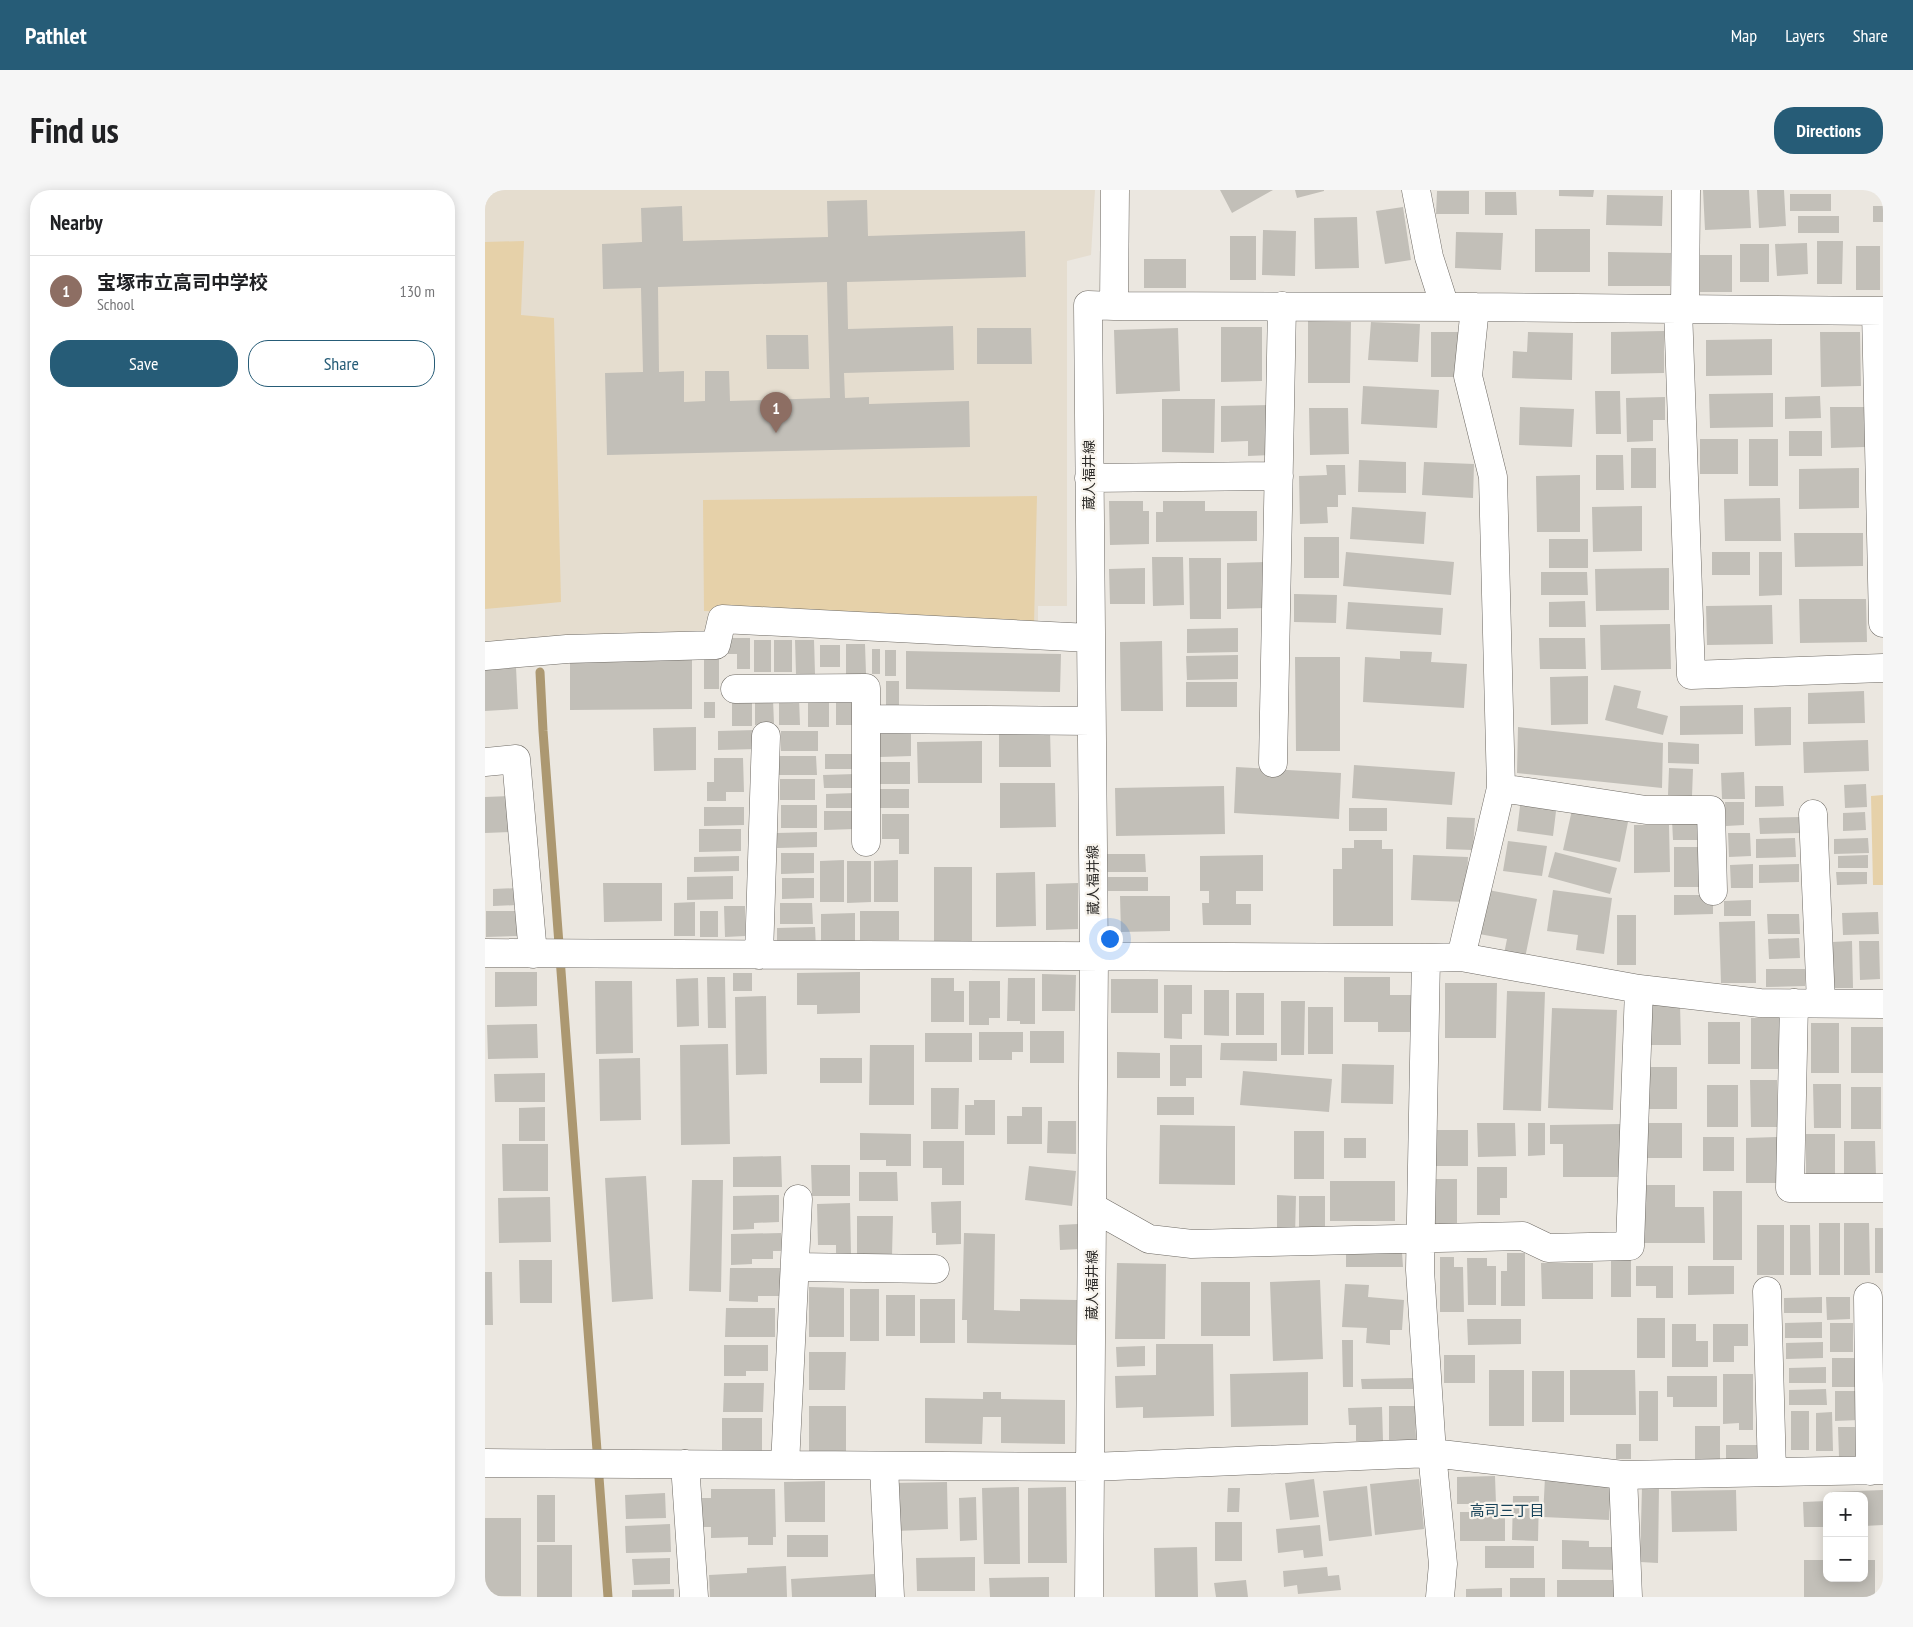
<!DOCTYPE html>
<meta charset="utf-8">
<style>
:root{--surface:#fff;--page:#f6f6f6;--text:#202124;--muted:#757577;--line:#e0e0e0;--accent:#265c77}
body{margin:0;font-family:"PT Sans Narrow","Noto Sans JP",sans-serif;background:var(--page);color:var(--text)}
.controls{position:absolute;right:15px;bottom:15px;display:grid;overflow:hidden;border-radius:10px;box-shadow:0 2px 12px #0003}
.controls button{width:45px;height:45px;display:grid;place-items:center;padding:0;border:0;border-bottom:1px solid var(--line);background:var(--surface);color:var(--text);font:25px sans-serif}
.you{position:absolute;left:624px;top:748px;width:18px;height:18px;margin:-12px;border:4px solid #fff;border-radius:50%;background:#1a73e8;box-shadow:0 0 0 8px #1a73e833}
.badge{display:grid;place-items:center;width:32px;height:32px;border-radius:50%;background:var(--accent);color:#fff;font-size:16px;font-weight:700}
.pin{position:absolute;translate:-50% -41px;filter:drop-shadow(0 1px 2px #0008)}
.pin::after{content:'';position:absolute;top:26px;width:18px;height:15px;background:inherit;clip-path:polygon(0 0,100% 0,50% 100%)}
.list{margin:0;padding:0;list-style:none}
h2{display:flex;justify-content:space-between;align-items:center;height:65px;margin:0;padding:0 20px;font-size:21px}
h2 small{font-size:16px;font-weight:400;color:var(--muted)}
.list li{display:grid;grid-template-columns:32px 1fr auto;gap:15px;align-items:center;box-sizing:border-box;height:70px;padding:0 20px;border-top:1px solid var(--line)}
.list b{display:block;font-size:19px;white-space:nowrap}
.list p{margin:0;font-size:16px;white-space:nowrap;color:var(--muted)}
.list em{font-size:16px;font-style:normal;color:var(--muted)}
.actions{display:flex;gap:10px;padding:15px 20px}
.actions a{flex:1;padding:11px 0;border:1px solid var(--accent);border-radius:20px;text-align:center;font-size:18px;color:var(--accent)}
.actions .main{background:var(--accent);color:#fff}
.map{position:relative;flex:none;width:1398px;height:1407px;overflow:hidden;border-radius:20px}
header{display:flex;align-items:center;gap:30px;box-sizing:border-box;height:70px;padding:0 25px;background:var(--accent);color:#fff}
header strong{font-size:24px}
nav{display:flex;gap:28px;margin-inline-start:auto;font-size:18px}
.intro{display:flex;align-items:center;justify-content:space-between;box-sizing:border-box;height:120px;padding:0 30px}
h1{margin:0;font-size:35px}
.button{padding:12px 22px;border-radius:20px;background:var(--accent);color:#fff;font-size:18px;font-weight:700}
main{display:flex;gap:30px;padding:0 30px}
aside{flex:1;background:var(--surface);border-radius:20px;box-shadow:0 2px 12px #0003}
.map>svg:first-child{display:block}
.built{fill:#e5ddcf}
.green{fill:#e6d1a9}
.lines{fill:none;stroke-linecap:round;stroke-linejoin:round}
.stream{stroke:#ac9871;stroke-width:9}
.building{fill:#c2bfb8;fill-rule:evenodd}
.minor-casing{stroke:#6e6a64;stroke-width:29}
.minor{stroke:#fff;stroke-width:28}
.labels{text-anchor:middle;stroke-width:4.5;stroke-linejoin:round;paint-order:stroke}
.street-label{font-size:14px;fill:#2d2b28;stroke:#f8f4ed}
.neighbourhood-label{font-size:15px;fill:#184359;stroke:#f8f4ed}
</style>
<header>
<strong>Pathlet</strong>
<nav><a>Map</a><a>Layers</a><a>Share</a></nav>
</header>
<div class="intro"><h1>Find us</h1><a class="button">Directions</a></div>
<main>
<aside>
<h2>Nearby<small></small></h2>
<ul class="list">
<li><span class="badge" style="background:#8d6e63">1</span><div><b>宝塚市立高司中学校</b><p>School</p></div><em>130 m</em></li>
</ul>
<div class="actions"><a class="main">Save</a><a>Share</a></div>
</aside>
<div class="map">
<svg width="1398" height="1407" viewBox="0 0 1398 1407">
<rect width="100%" height="100%" fill="#ebe7e0"/>
<path class="built" d="M0 0H610L606 65 582 71V416H553V440L226 443 0 459Z"/>
<path class="green" d="M39 51 36 125 69 128 76 412 0 419V52Z
M552 306 549 435 219 421 218 310Z
M1398 605V695H1388L1386 606Z"/>
<g class="lines">
<path class="stream" d="M55 482 58 541 123 1407"/>
</g>
<path class="building" d="M735 0H788L747 23Z
M810 0H839V1L812 8Z
M1074 0H1109L1108 7 1074 6Z
M1218 0H1264L1266 38 1220 40Z
M1272 0H1299L1301 36 1274 38Z
M952 1H984V24H951Z
M1000 2H1031L1032 25H1000Z
M1305 4H1346V21H1305Z
M1122 5 1178 6 1177 36 1121 35Z
M382 10 383 46 540 41 541 87 362 92 363 139 468 136 469 180 359 183 360 208 384 207V214L484 211 485 257 122 265 120 183 158 182 156 98 118 99 117 54 157 52 156 18 197 16 198 51 343 47 342 11ZM342 92 345 208 245 211 244 181H220V211L199 212V181L174 182 173 97Z
M1388 16H1398V32H1388Z
M918 17 926 70 900 74 891 21Z
M1313 26H1354V43H1313Z
M872 27 874 78 830 79 829 28Z
M1050 39H1105V82H1050Z
M778 40 811 41 810 86 777 85Z
M971 42 1018 43 1016 80 970 78Z
M745 46H771V90H745Z
M1332 51H1358L1357 94H1332Z
M1322 53 1323 84 1292 86 1290 54Z
M1255 54H1284V92H1255Z
M1371 56H1395V100H1371Z
M1123 62 1186 63 1185 96H1123Z
M1215 65H1247V102H1215Z
M659 69H701V98H659Z
M823 131 866 132 865 193H823Z
M886 132 935 134 933 172 883 170Z
M736 137H777V191L736 192Z
M492 138H546L547 174H492Z
M693 138 695 201 631 204 629 140Z
M1179 141V183L1126 184V142Z
M946 142H978V187H946Z
M1043 142 1088 143 1087 190 1027 188 1028 161 1042 162Z
M1335 142H1375L1376 196 1336 197Z
M281 145H323L324 179H282Z
M1287 149V185L1221 186V150Z
M878 196 954 200 952 238 876 234Z
M1110 201H1135L1136 244H1111Z
M1288 203V237L1225 238 1224 204Z
M1335 206 1336 228 1300 229V207Z
M1180 207V230H1168V251L1142 252 1141 208Z
M677 209H730L729 263 677 262Z
M786 215V265L763 266V251L736 252V216Z
M1035 217 1089 219 1087 257 1034 255Z
M1345 217H1380V257L1346 258Z
M824 218H863L864 264 825 265Z
M1304 241H1337V266H1304Z
M1215 249H1253V284H1215Z
M1264 249H1293V296H1264Z
M1146 258H1171V298H1146Z
M1111 265H1138L1139 300H1111Z
M874 270 921 272V303L873 302Z
M939 272 989 274 988 308 937 305Z
M841 275H860L861 305H853V317H842L843 333 815 334 814 286 842 285Z
M1374 278V318L1314 319V279Z
M1095 285V342H1052L1051 286Z
M1295 308 1296 351H1240L1239 309Z
M624 311H658V321H664V354L625 355Z
M678 311H720V321H772V351L671 352V322H678Z
M1157 316V361L1108 362 1107 317Z
M867 317 941 322 939 354 865 349Z
M1309 343H1378V376L1310 377Z
M819 347H854V388H819Z
M1064 349H1103V378H1064Z
M861 362 969 372 966 405 858 396Z
M1227 362H1265V385H1227Z
M1274 362H1297V405L1274 406Z
M667 367H698L699 415 668 416Z
M704 368H736V429H705Z
M782 372V418L742 419V373Z
M660 378V414H625L624 379Z
M1184 378V420L1111 421 1110 379Z
M1056 382H1102L1103 405H1056Z
M809 404 852 405 851 433 809 432Z
M1314 409H1381L1382 452 1315 453Z
M1100 411 1101 437H1064V412Z
M863 412 958 418 956 445 861 439Z
M1287 415 1288 454 1222 455 1221 416Z
M1185 434 1186 479 1116 480 1115 435Z
M753 438V462L702 463V439Z
M243 448H265V479H252V464H243Z
M1054 448H1100L1101 479H1055Z
M269 450H286V482H269Z
M289 450H307V482H289Z
M310 450H329L330 484H311Z
M677 451 678 521H636L635 452Z
M361 454H380L381 484H361Z
M335 455H355V477H335Z
M387 459H395V484H387Z
M400 460H411V486H400Z
M421 461 576 464 575 502 421 499Z
M915 461 947 462 946 472 982 474 979 518 878 512 880 467 915 469Z
M753 465V489L702 490 701 466Z
M810 467H855V561H811Z
M207 469V519L85 520V470Z
M219 469H234V499H219Z
M31 477 33 519 0 521V478Z
M1103 486V534L1066 535 1065 487Z
M401 491H414V517H401Z
M701 492H752V517H701Z
M1129 495 1156 501 1152 518 1183 526 1178 545 1120 530Z
M1379 501 1380 533 1323 534V503Z
M351 506H374V535H351Z
M247 508H267V536H247Z
M294 508H314L315 535H294Z
M323 508H344V537H323Z
M270 509H288L289 534 270 535Z
M219 512H230V528H219Z
M1258 515V544L1195 545V516Z
M1306 517V555L1270 556 1269 518Z
M211 537V580L169 581 168 538Z
M1033 537 1178 553 1177 598 1032 583Z
M271 540 272 559 233 560V541Z
M296 541H333V561H296Z
M394 541H426V566L395 567Z
M514 541H565L566 577H514Z
M1383 550 1384 581 1319 583 1318 552Z
M497 551V593H433L432 552Z
M1183 552 1214 554V574L1183 573Z
M340 564H370V579H340Z
M294 566H331L332 585H294Z
M229 568H258L259 602H241V611H222V592H229Z
M394 572H425V594H394Z
M869 575 970 582 967 615 867 608Z
M751 577 856 583 854 629 749 623Z
M1184 578 1208 579 1207 606 1183 605Z
M1259 582 1260 609H1237L1236 583Z
M370 584V598H339L338 585Z
M295 589H330V610H295Z
M515 593H570L571 637 515 638Z
M1381 594 1382 617 1360 618 1359 595Z
M739 596 740 644 631 646 630 598Z
M1270 596H1298L1299 616 1270 617Z
M395 599H424V618H395Z
M370 603V618H341V604Z
M27 606 28 642 0 643V607Z
M1036 608 1072 613 1068 646 1032 641Z
M1240 612H1259V635L1241 636Z
M296 615H332V638H296Z
M219 617H259V635L219 636Z
M864 618H902V641H864Z
M1087 620 1143 632 1135 672 1078 660Z
M339 621H369L370 639 339 640Z
M1380 622 1381 640 1358 641V623Z
M397 624H424V664H414V649H397Z
M962 627 990 628 988 660 961 659Z
M1316 627V643L1275 644 1274 628Z
M1187 630H1214V650H1188Z
M1149 635H1184L1185 682 1149 683Z
M214 639H256V661L214 662Z
M332 642V657L292 658V643Z
M1243 643H1265L1266 666 1244 667Z
M1310 648 1311 667 1271 668V649Z
M1383 648 1384 663 1349 664V649Z
M869 650H897V659H908V736H848V679H857V658H869Z
M1023 651 1062 656 1057 686 1018 681Z
M1189 657H1217V697H1189Z
M1070 662 1132 678 1125 704 1063 687Z
M296 663H329V683L296 684Z
M621 664H660L661 682H621Z
M778 665V701H751V714H766V735H718L717 713H724V701H715V666Z
M928 665 983 667 981 712 926 710Z
M1383 665V678H1353V666Z
M254 666V681L209 682V667Z
M359 670V712H335V671Z
M413 670V712H389V671Z
M362 671H386V712L362 713Z
M1268 674V698H1246L1245 675Z
M1314 674V692L1274 693V675Z
M449 677H487V757H449Z
M550 682 551 736 511 737V683Z
M1351 682H1382V694L1352 695Z
M248 686V709L202 710V687Z
M623 687H663V701H623Z
M297 688H329V708L297 709Z
M118 693H177V731L119 732Z
M593 693V739L561 740V694Z
M32 698V715L8 716V699Z
M1003 700 1052 709 1040 768 1019 764 1022 749 994 744Z
M1068 700 1127 708 1119 764 1091 760 1093 745 1062 741Z
M1189 705H1228V724L1189 725Z
M635 706H685V741L636 742Z
M1266 710V726H1239V711Z
M210 712V746H189V713Z
M295 713H327L328 734H295Z
M239 716H260V746L240 747Z
M1 721H33L34 746 1 747Z
M215 721H233V747H215Z
M375 721H414V750H375Z
M1393 722 1394 744 1358 745 1357 723Z
M370 723V756H336V724Z
M1282 724H1314L1315 744H1283Z
M1132 725H1151V775H1132Z
M1270 731 1271 793H1236L1234 732Z
M330 737 331 758H292V738Z
M1314 748 1315 768 1284 769 1283 749Z
M1367 751 1368 798H1349L1347 752Z
M1374 751H1394L1395 789 1375 790Z
M1281 779H1320V796L1281 797Z
M10 782H52V816L10 817Z
M375 782V823L332 824V815H312V783Z
M248 783H267V801H248Z
M557 784 591 785 590 821H557Z
M222 787H240L241 838H223Z
M859 787H905V805H928V842H893V832H859Z
M213 788 214 836 192 837 191 789Z
M446 788H469V801H479V832H446Z
M523 788H550V834H535V831H522Z
M626 789H673V823H626Z
M110 791H147L148 863 111 864Z
M484 791H515V828H504V835H484Z
M960 793H1012L1011 848H960Z
M679 795H707V824H697V849L679 848Z
M719 800H744V846L719 845Z
M1022 801 1060 802 1056 921 1018 920Z
M751 803H779V845H751Z
M281 806 282 884 251 885 250 807Z
M796 811H820L819 865H796Z
M1164 813H1195L1196 855H1164Z
M823 817H848V864H823Z
M1067 818 1132 820 1128 920 1063 918Z
M1266 828H1295V879H1266Z
M1223 832H1255V874H1223Z
M1326 833H1354V883H1326Z
M52 834 53 868 3 869 2 835Z
M1366 837H1398V883H1366Z
M545 841H579V873H545Z
M494 842H538V862H527V870H494Z
M440 843H487V872H440Z
M736 853H792V871L735 870Z
M243 854 245 954 196 955 195 855Z
M385 855H429V915H384Z
M685 855H717V888H701V896H685Z
M632 862 675 863V888H632Z
M155 868 156 930 115 931 114 869Z
M335 868H377V893H335Z
M857 874 909 875 908 914 856 913Z
M1160 877H1192V919H1160Z
M758 881 847 889 844 922 755 915Z
M60 883V912H10L9 884Z
M1265 890H1292V937H1266Z
M1328 894H1356V938H1329Z
M1222 895H1253V937H1222Z
M1366 897H1396V939H1366Z
M446 898H474L473 939H446Z
M672 907H709V925H672Z
M489 910H510V945H480V915H489Z
M60 917V951H34V918Z
M537 917H557V954H522V926H537Z
M563 931H591V964L562 963Z
M992 933H1030L1031 966 993 967Z
M1043 933H1060V965L1043 966Z
M1161 933H1197V968H1161Z
M1137 934V987H1078V954H1065V935Z
M675 935 750 936V995L674 994Z
M949 940H983V976H949Z
M809 941H839V989H809Z
M375 943 426 944V976H401V970H375Z
M1321 944H1350V993H1321Z
M1218 947H1249V981H1218Z
M1292 947 1293 993H1261V948Z
M859 948H881V968H859Z
M438 951H479V995H457V978H438Z
M1359 951H1390L1391 986H1359Z
M17 954H63V1001H18Z
M296 966 297 997H248V967Z
M326 975H365V1006H327Z
M544 976 591 981 587 1016 540 1010Z
M992 977H1022V1008H1015V1025H992Z
M374 982H412L413 1011H374Z
M161 986 168 1109 127 1112 120 988Z
M948 989H972V1034H948Z
M207 990H238L236 1102 204 1101Z
M845 991H910V1031H845Z
M1156 995H1190V1017H1219L1220 1053H1156Z
M1228 1001H1257V1070H1228Z
M294 1005V1032L269 1033V1039L248 1040V1006Z
M792 1005 811 1006 810 1046H792Z
M814 1006H840V1043H814Z
M65 1007 66 1052 14 1053 13 1008Z
M476 1011V1054L451 1055V1043H447L446 1012Z
M365 1013 366 1065H351V1055H333L332 1014Z
M372 1026H408L407 1066H372Z
M1334 1033H1355V1085H1334Z
M1359 1033H1384L1385 1085H1359Z
M593 1034 595 1059 575 1060 574 1035Z
M1272 1035H1299V1085H1272Z
M1305 1035H1325L1326 1085H1305Z
M1390 1038H1398V1083H1390Z
M296 1043 297 1061H288V1069H267V1074L246 1075V1044Z
M479 1043 510 1044 509 1120 535 1121V1109L592 1110 591 1155 482 1153V1130H477Z
M917 1062 918 1077H861V1063Z
M1126 1062H1146V1107H1126Z
M1022 1063H1040V1116H1016V1081H1022Z
M955 1067H969V1077H978L979 1122H955Z
M982 1068H1002V1076H1011V1115H983Z
M34 1070H67V1113H35Z
M632 1073 681 1074 680 1149H630Z
M1056 1073H1108V1109H1057Z
M1151 1076H1188V1108H1171V1096H1151Z
M1203 1076H1249V1104L1203 1105Z
M245 1078H296V1106H273V1112L244 1111Z
M0 1082H7L8 1135H0Z
M835 1090 838 1169 788 1171 785 1092Z
M716 1092H765V1146H716Z
M860 1094 884 1095 883 1107 919 1110 917 1140H905V1155L881 1153 882 1138 857 1137Z
M324 1097 359 1098V1147H324Z
M365 1099H394V1151H365Z
M401 1105H430V1146H401Z
M1337 1107V1123H1299V1108Z
M1341 1107H1365V1129L1342 1130Z
M435 1109H470V1153H435Z
M241 1118H290V1147H240Z
M1152 1128H1180V1168H1152Z
M982 1129H1036V1154L983 1155Z
M1337 1132V1148H1300V1133Z
M1345 1133H1368V1162H1345Z
M1187 1134H1211V1151H1223V1177H1187Z
M1228 1134H1263V1156H1249V1172H1228Z
M857 1150H868V1197H858Z
M1338 1152V1168L1301 1169V1153Z
M671 1154H728L729 1226 658 1228V1217L631 1218 630 1186 671 1185Z
M239 1155H283V1181H261V1186H239Z
M660 1156V1176L632 1177 631 1157Z
M324 1162H361L360 1200H324Z
M959 1165H990V1193H959Z
M1347 1168H1370L1371 1197H1347Z
M1341 1177V1193H1304V1178Z
M1004 1180H1039V1236H1004Z
M1085 1180H1150L1151 1225H1085Z
M1047 1181H1079V1232H1047Z
M823 1182V1235L746 1237 745 1184Z
M1238 1184H1268V1240H1254V1233L1238 1234Z
M1182 1186H1232V1217H1188V1207H1182Z
M928 1188V1199H877L876 1189Z
M239 1193H279L278 1222H238Z
M1341 1199 1342 1215H1304V1200Z
M1154 1201H1173V1251H1154Z
M1350 1201H1373L1374 1230 1350 1231Z
M498 1202H516V1209L580 1210V1254L516 1253V1227H498L497 1254 440 1253V1208L498 1209Z
M324 1216H361V1261H324Z
M904 1216H930L931 1250H904Z
M897 1217 898 1251H871V1235H864L863 1218Z
M1306 1221H1324V1260H1306Z
M1347 1222 1348 1261H1331V1223Z
M237 1228H277V1263H237Z
M1210 1236H1235V1270H1210Z
M1353 1237H1377V1266L1354 1267Z
M1131 1254H1146V1269H1131Z
M1241 1255H1273V1270H1241Z
M1010 1286 1011 1314H972V1287Z
M1060 1287 1126 1289 1124 1330 1058 1327Z
M829 1289 834 1327 805 1330 800 1293Z
M934 1289 939 1339 890 1345 885 1294Z
M340 1291V1332H300L299 1292Z
M462 1292 463 1339 410 1341 409 1293Z
M882 1296 887 1346 844 1351 838 1301Z
M534 1297 535 1374H499L497 1298Z
M581 1297 582 1373H543V1298Z
M1157 1297H1174L1173 1373 1155 1372Z
M743 1298H755L754 1322H742Z
M226 1299H290L291 1347H288V1355H263V1347L226 1348V1337H213V1308H226Z
M1251 1300 1252 1341 1187 1342 1186 1301Z
M1398 1300V1335L1379 1336V1306H1346V1302Z
M180 1303 181 1328 141 1329 140 1305Z
M52 1305H70V1352H52Z
M1028 1306H1054L1053 1351 1027 1350Z
M491 1307 492 1350 475 1351 474 1308Z
M1342 1311V1337H1319L1318 1312Z
M975 1322H1020V1351H975Z
M0 1328H36V1406H0Z
M730 1332H757V1371H730Z
M185 1334 186 1362 141 1363 140 1336Z
M835 1335 838 1366 819 1368 818 1360 793 1363 791 1339Z
M302 1345H343V1367H302Z
M1077 1350 1104 1351V1357H1136V1380L1077 1379Z
M52 1355H87V1407H52Z
M1000 1356H1049V1378H1000Z
M712 1357 713 1407H670L669 1358Z
M490 1367V1401H432L431 1368Z
M185 1368V1394L149 1395 147 1369Z
M1319 1370H1342V1388H1379V1370H1390V1407H1319Z
M301 1376 302 1407H225L224 1385 262 1383V1378Z
M842 1377 843 1386 854 1385 856 1400 813 1404 812 1395 799 1397 798 1381Z
M389 1384 391 1407H307L306 1389Z
M564 1387V1407H505L504 1388Z
M1025 1388H1060V1407H1025Z
M761 1390 763 1407H731L729 1393Z
M1072 1390H1135V1407H1072Z
M1017 1398V1407H981V1399Z
M189 1399V1407H147V1400Z"/>
<g class="lines">
<g class="minor-casing">
<path id="minor" d="M931 0 944 67 960 117
M629 116 990 117 1398 121
M1193 119 1206 485 1398 478
M1200 119 1201 0
M1391 121 1398 433
M604 288 794 286
M0 466 82 459 231 455 237 429 605 448
M250 499 381 498V652
M381 529 606 531
M0 572 31 569 48 764
M788 573 797 116
M1016 598 1161 620H1226L1228 701
M1328 624 1336 813
M0 763 941 768 976 767 1154 799 1275 813 1398 814
M274 765 281 546
M976 767 1016 598 1008 287 983 186 990 117
M941 768 935 1080 947 1263 958 1374 955 1407
M1309 813 1305 998H1398
M607 1017 664 1049 707 1054 1038 1046 1063 1058 1145 1056 1154 799
M310 1077 450 1079
M1282 1101 1287 1282
M1383 1107 1385 1281
M0 1273 606 1277 947 1263 1138 1285 1398 1280
M200 1274 209 1407
M300 1275 313 1009
M399 1276 405 1407
M1138 1285 1143 1407
M604 1407 609 768 603 115 629 116 630 0"/>
</g>
<use href="#minor" class="minor"/>
</g>
<g class="labels">
<g class="street-label">
<text transform="translate(604 285) rotate(-90)" y="5">蔵人福井線</text>
<text transform="translate(608 690) rotate(-91)" y="5">蔵人福井線</text>
<text transform="translate(607 1095) rotate(-90)" y="5">蔵人福井線</text>
</g>
<g class="neighbourhood-label">
<text x="1022" y="1326">高司三丁目</text>
</g>
</g>
</svg>
<div class="controls">
<button>+</button>
<button>−</button>
</div>
<div class="you"></div>
<div class="pin badge" style="left:291px;top:243px;background:#8d6e63">1</div>
</div>
</main>
